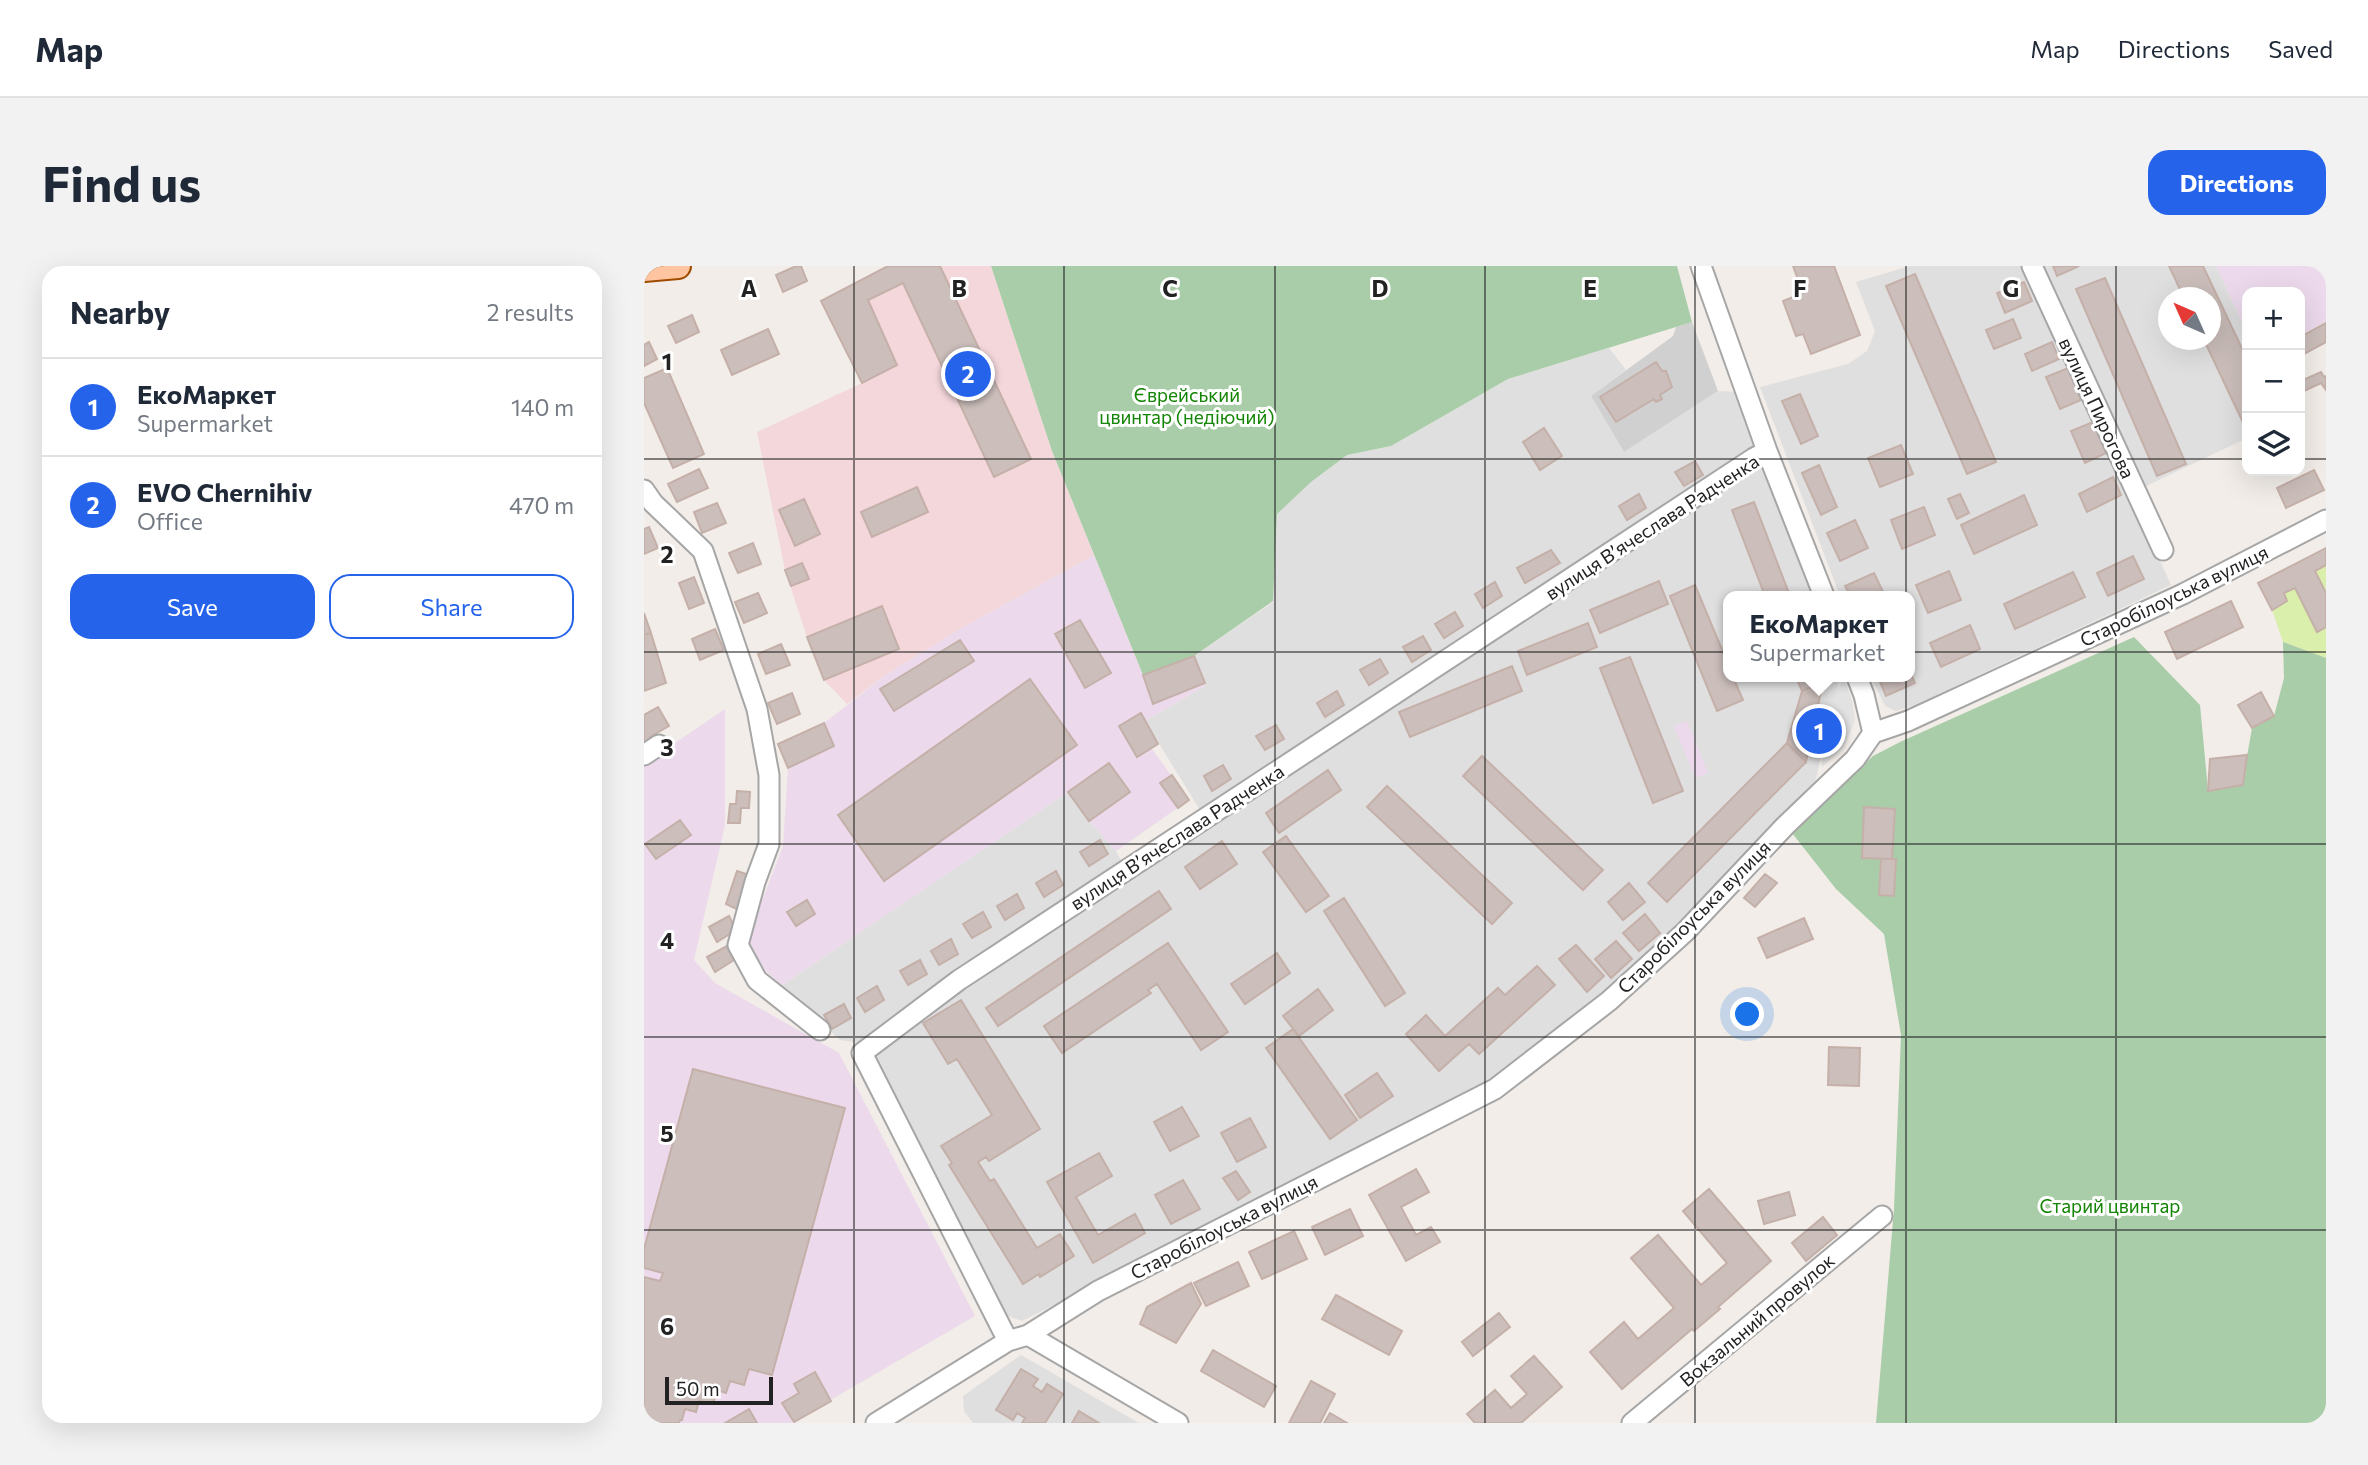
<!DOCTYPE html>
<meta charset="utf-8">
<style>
:root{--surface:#fff;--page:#f2f2f3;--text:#1f2937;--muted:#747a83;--line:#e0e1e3;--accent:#2563eb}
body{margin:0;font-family:Commissioner,sans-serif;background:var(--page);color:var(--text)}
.controls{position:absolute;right:21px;top:21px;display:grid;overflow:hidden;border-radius:14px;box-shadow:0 7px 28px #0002}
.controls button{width:63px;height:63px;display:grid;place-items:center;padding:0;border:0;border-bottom:2px solid var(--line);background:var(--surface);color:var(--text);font:35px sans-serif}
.compass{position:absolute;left:1514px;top:21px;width:63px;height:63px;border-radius:50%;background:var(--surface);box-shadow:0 7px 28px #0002;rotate:315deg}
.scale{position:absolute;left:21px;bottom:18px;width:108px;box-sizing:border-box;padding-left:7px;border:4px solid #222;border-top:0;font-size:19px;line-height:24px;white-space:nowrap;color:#222;-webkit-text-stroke:5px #fff;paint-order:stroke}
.you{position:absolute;left:1104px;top:749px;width:24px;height:24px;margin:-18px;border:5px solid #fff;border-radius:50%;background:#1a73e8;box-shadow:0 0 0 10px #1a73e833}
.badge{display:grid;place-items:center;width:46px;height:46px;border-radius:50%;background:var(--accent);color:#fff;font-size:23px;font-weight:700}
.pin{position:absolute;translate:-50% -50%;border:4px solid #fff;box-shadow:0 2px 7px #0006}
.popup{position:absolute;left:1079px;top:325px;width:192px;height:91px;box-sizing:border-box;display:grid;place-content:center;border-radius:14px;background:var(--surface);filter:drop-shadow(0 2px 5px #0005);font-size:23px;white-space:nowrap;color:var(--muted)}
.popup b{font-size:26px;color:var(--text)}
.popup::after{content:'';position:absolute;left:50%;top:100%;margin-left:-14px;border:14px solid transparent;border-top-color:var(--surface)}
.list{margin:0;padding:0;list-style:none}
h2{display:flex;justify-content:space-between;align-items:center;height:91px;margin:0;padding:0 28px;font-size:30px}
h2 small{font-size:23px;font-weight:400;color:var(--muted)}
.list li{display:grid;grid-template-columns:46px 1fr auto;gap:21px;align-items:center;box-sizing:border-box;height:98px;padding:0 28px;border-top:2px solid var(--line)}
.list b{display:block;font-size:26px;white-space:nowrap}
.list p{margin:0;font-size:23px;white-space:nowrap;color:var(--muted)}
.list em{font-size:23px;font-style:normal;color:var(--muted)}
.actions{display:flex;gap:14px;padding:21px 28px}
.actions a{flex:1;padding:16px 0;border:2px solid var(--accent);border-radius:21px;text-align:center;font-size:24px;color:var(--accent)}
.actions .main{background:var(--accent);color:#fff}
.icon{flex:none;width:38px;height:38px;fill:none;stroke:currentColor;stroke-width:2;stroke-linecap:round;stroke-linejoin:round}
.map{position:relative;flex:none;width:1682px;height:1157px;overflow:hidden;border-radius:21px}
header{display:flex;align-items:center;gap:42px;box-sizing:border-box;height:98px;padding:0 35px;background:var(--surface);border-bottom:2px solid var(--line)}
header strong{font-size:33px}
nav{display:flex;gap:38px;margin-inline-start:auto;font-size:24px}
.intro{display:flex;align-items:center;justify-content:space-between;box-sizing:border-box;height:168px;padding:0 42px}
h1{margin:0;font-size:49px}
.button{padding:18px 32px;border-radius:21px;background:var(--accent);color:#fff;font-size:24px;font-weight:700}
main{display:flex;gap:42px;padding:0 42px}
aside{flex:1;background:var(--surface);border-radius:21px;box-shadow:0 7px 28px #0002}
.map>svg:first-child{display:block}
.residential{fill:#e0dfdf;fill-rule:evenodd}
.commercial{fill:#f3d7db}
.industrial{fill:#ecdaec}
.religious{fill:#d0d0d0}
.grass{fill:#daefac}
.cemetery{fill:#a9cda8}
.parking{fill:#e2e2e2}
.building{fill:#cbbebb;stroke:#c5b0a9;stroke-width:2}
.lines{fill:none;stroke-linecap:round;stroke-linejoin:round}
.minor-casing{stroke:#a6a6a6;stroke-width:23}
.major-casing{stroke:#9f4c00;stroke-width:28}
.minor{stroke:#fff;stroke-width:19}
.major{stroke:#ffc4a0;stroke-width:24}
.grid{fill:none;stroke:#222;stroke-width:2;stroke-opacity:0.55}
.labels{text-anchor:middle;stroke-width:6;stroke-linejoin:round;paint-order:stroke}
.park-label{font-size:19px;fill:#138505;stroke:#fff}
.street-label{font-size:19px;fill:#222;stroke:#fff}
.grid-label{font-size:23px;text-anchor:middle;font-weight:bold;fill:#222;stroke:#fff;stroke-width:6;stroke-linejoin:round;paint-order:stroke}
</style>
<header>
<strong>Map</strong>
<nav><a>Map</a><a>Directions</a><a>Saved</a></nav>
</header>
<div class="intro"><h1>Find us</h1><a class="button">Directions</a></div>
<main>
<aside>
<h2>Nearby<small>2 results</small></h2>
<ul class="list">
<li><span class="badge">1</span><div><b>ЕкоМаркет</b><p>Supermarket</p></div><em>140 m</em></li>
<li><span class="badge">2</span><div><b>EVO Chernihiv</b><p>Office</p></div><em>470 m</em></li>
</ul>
<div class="actions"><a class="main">Save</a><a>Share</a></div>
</aside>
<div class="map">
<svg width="1682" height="1157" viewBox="0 0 1682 1157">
<rect width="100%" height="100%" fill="#f2ede8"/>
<path class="residential" d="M1266 0H1572L1603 66V172L1496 223 1394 23 1527 319 1271 439 1252 445 1241 440 1227 411H1266V330H1196L1116 121 1204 98 1223 85 1231 65 1212 16ZM1524 32H1566V74H1524Z
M965 82 982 104 947 130 980 186 1074 125 1095 126 1171 330H1084V411H1196L1170 521 1063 634 976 713 848 815 578 955 378 1055 364 1050 227 787 216 777 196 774 137 720 424 526 445 555 472 585 485 608 564 557 501 455 561 420 550 390 629 336 633 248 667 216 703 189 747 180 864 113Z
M377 1089 495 1157H329L320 1145 319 1130Z"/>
<path class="commercial" d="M244 0H347L408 185 450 289 318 362 243 408 203 438 180 414 163 371 141 304 113 166 218 117 177 35Z"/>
<path class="industrial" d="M1572 0H1682V55L1656 70V26H1603V66Z
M450 289 499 409 550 390 561 417V420L501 455 514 478 508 483 545 534 472 585 445 555 424 526 137 720 122 705 103 674 139 580 144 502 134 478 180 457 243 408 318 362Z
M81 443V559L50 694 71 717 195 787 331 1050 147 1157H0V498Z
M1043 455 1064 507 1051 512 1030 460Z"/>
<path class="religious" d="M1048 56 1074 125 980 186 947 130 1029 70 1032 61Z"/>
<path class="grass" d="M1682 282V392L1639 376 1628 344 1614 317Z"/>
<path class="cemetery" d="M347 0H1033L1048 56 864 113 747 180 703 189 667 216 633 248 629 335 550 390 499 409 408 185Z
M1490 371 1556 439 1564 524 1598 519 1608 462 1630 450 1640 412 1639 376 1682 392V1157H1232L1250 943 1257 769 1240 668 1192 623 1148 567 1229 490 1256 476Z"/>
<path class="parking" d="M1200 412 1208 434 1211 454 1200 481 1178 501V470L1186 438Z"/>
<path class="building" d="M152 0H157L163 15 139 26 132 9Z
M244 0H296L387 193 350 211 259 17 224 34 253 99 218 117 177 35Z
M1149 0H1190L1216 69 1167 88 1159 68 1152 70 1139 35 1159 27Z
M1409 0H1435L1413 10Z
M1525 0H1559L1603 93V165L1560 74H1566V32H1540Z
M1271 8 1352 196 1323 208 1242 20Z
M1461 12 1542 198 1513 210 1432 23Z
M1380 16 1388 35 1361 47 1353 27Z
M48 49 55 66 32 77 24 60Z
M1369 53 1377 72 1350 83 1342 64Z
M1682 57V76L1656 90V71Z
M124 63 135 88 88 109 77 84Z
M5 76 13 93 0 100V79Z
M1408 76 1415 93 1388 105 1381 88Z
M1012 96 1018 105H1022L1028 121 1016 129 1018 133 1012 136 1010 133 972 156 956 131Z
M23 102 60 188 29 202 0 137V112Z
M1424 102 1437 134 1416 143 1402 111Z
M1677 106 1680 111 1682 110V124L1677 117 1656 127V113L1657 115Z
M1156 128 1174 170 1157 178 1138 135Z
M1449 156 1462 187 1441 197 1427 165Z
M900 162 918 190 896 204 879 176Z
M1257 179 1269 208 1236 221 1224 192Z
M1051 195 1059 209 1040 220 1031 206Z
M1175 199 1193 241 1177 249 1158 207Z
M55 203 64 222 33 236 24 218Z
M1670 204 1680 224 1642 242 1633 222Z
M1469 211 1477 229 1443 246 1435 228Z
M273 221 284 246 228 271 217 246Z
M995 228 1002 242 983 254 975 240Z
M1316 228 1325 247 1313 253 1304 233Z
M1380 229 1393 259 1330 288 1317 259Z
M160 233 176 268 151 280 135 244Z
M1110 236 1146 330H1121L1088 244Z
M73 237 82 257 58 267 50 246Z
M1280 241 1291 269 1258 283 1247 254Z
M1211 254 1224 282 1196 295 1183 267Z
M5 261 14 282 0 288V263Z
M109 277 117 298 94 307 85 287Z
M1682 282V299L1671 305 1682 327V361L1673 366 1651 322 1640 327 1643 335 1628 344 1614 317Z
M907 284 916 297 881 317 873 302Z
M1489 290 1500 313 1464 330 1453 307Z
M158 297 165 313 147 320 141 304Z
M1305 305 1317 334 1284 347 1272 319Z
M1429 306 1441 331 1371 363 1360 338Z
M1230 307 1241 330H1206L1201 320Z
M50 311 60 337 45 343 35 317Z
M1015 315 1024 338 956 367 946 344Z
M851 316 858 330 839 342 831 328Z
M1051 319 1084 398V411H1089L1099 434 1073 445 1026 330Z
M114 327 123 347 100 357 91 336Z
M1587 335 1599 361 1533 393 1521 366Z
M238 340 255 383 180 414 163 371Z
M811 346 819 360 800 372 791 358Z
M0 347 7 367 0 369Z
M436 354 467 407 441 422 411 368Z
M944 357 953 381 883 409 874 385Z
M1326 359 1336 383 1297 401 1286 377Z
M71 363 80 384 56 394 48 373Z
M7 367 22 417 0 425V369Z
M779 370 787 384 768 396 759 381Z
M316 374 330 395 250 445 236 423Z
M137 378 146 399 122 408 114 388Z
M550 390 561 417 509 438 499 409Z
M986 391 1039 525 1009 537 956 402Z
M736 393 744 407 725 419 716 404Z
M868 400 878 425 766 471 755 446Z
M1266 406 1271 417 1242 430 1234 411H1266Z
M1152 411H1177L1179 416 1158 425Z
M386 413 433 479 240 615 194 549Z
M1179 416 1162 496 1143 477 1158 425Z
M693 425 700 439 681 451 673 437Z
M1617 426 1630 450 1608 462 1594 439Z
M148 427 156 448 133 458 124 437Z
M14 441 25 460 6 471 8 473 0 478V449Z
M497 447 514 478 493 491 475 460Z
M180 457 190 480 144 502 134 478Z
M632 459 640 473 621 484 612 470Z
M1143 477 1162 496 1023 636 1004 617Z
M1603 489 1599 519 1564 525 1566 493Z
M838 490 959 604 939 624 819 510Z
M465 497 486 526 445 555 424 526Z
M579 499 587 513 568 525 560 510Z
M684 504 697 524 635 567 622 547Z
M528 509 545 534 534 542 516 517Z
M743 520 868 637 848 658 723 541Z
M93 525 106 526 105 542H97L96 557H84L86 538H92Z
M1220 541 1251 543 1248 593 1218 592Z
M36 554 47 569 12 593 1 578Z
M642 570 685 630 662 646 619 586Z
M456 574 464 588 445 600 436 586Z
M578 575 593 598 556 623 541 601Z
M1237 593H1252L1250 630 1235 629Z
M93 605 108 610 97 645 82 638Z
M412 605 419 619 400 631 392 617Z
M1121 608 1133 617 1111 641 1100 632Z
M985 617 1001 636 979 654 964 636Z
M515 625 527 643 354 760 342 742Z
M373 628 380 642 361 654 353 640Z
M700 632 761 727 741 740 680 645Z
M163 634 171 648 152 660 143 646Z
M339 646 347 661 328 672 319 658Z
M1001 648 1016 667 995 685 979 667Z
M85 650 92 664 73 676 65 661Z
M1160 652 1169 673 1123 692 1114 672Z
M307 673 314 688 295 699 287 685Z
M972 675 988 693 967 712 951 693Z
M524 677 584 766 557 784 513 718 504 724 507 727 418 787 400 760Z
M932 679 960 710 943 726 915 693Z
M83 680 90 694 71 706 63 691Z
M633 687 646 707 601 738 587 718Z
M276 694 283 708 264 719 256 705Z
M893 700 911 719 835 788 825 778 795 805 762 768 782 749 801 770 854 722 861 729Z
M233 720 240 734 221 746 213 732Z
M674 723 689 744 655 770 639 750Z
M317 734 396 863 345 895 342 891 334 896 346 915 350 913 393 982 416 968 430 990 396 1011 395 1008 379 1018 305 899 308 897 297 880 348 849 313 793 304 798 279 757Z
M200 738 207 752 188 763 180 749Z
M649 763 713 854 686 873 622 782Z
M1185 781 1216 782 1215 820 1184 819Z
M49 803 201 842 128 1109 105 1103 100 1119 86 1115 82 1127 73 1124 69 1138 55 1135 52 1146 41 1143 38 1154H36L35 1157H0V1011L16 1015 19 1007 0 1002V983Z
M733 807 749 830 716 852 701 829Z
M538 841 555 870 526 885 510 856Z
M606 852 622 881 593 896 577 867Z
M455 887 468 910 432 931 454 969 491 948 501 967 449 997 403 916Z
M772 903 785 926 757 941 772 969 787 961 796 976 762 995 725 929Z
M592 905 606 926 594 934 579 912Z
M539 914 556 943 527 958 511 929Z
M1065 923 1127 995 1074 1041 1076 1043 1050 1065 1048 1063 978 1123 946 1086 980 1056 994 1073 1030 1042 987 992 1014 969 1057 1019 1083 997 1039 945Z
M1145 926 1151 949 1120 958 1114 935Z
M706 943 719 970 681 989 668 961Z
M1179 951 1193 969 1162 995 1148 977Z
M650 965 663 993 618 1013 605 986Z
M594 996 605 1020 562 1040 550 1017Z
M547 1017 557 1038 532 1077 496 1058 503 1041Z
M692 1029 758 1065 745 1089 678 1053Z
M855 1047 866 1061 829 1090 818 1076Z
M569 1084 632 1120 620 1141 557 1105Z
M890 1090 918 1121 877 1157H831L823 1148 851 1124 867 1142 883 1128 867 1110Z
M377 1103 394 1113 389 1120 398 1126 403 1118 419 1128 401 1157H378L381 1152 373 1147 369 1154 352 1144Z
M171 1106 187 1135 150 1156 138 1137 155 1127 150 1118Z
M667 1115 691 1128 676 1157H645Z
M105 1143 113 1157H81Z
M435 1145 455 1157H428Z
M686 1147 703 1157H680Z"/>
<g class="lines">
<g class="minor-casing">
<path id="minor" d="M1057 0 1123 185 1180 330
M1388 0 1519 284
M0 224 9 237 59 285 113 443 125 509V578L111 616 94 679 113 714 176 764
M1213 411 1220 429 1229 467
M0 489 15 479
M384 1069 534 1157
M364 1075 218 787 315 714 1110 192 1123 185
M232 1157 364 1075 384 1069 454 1025 851 823 965 735 1041 666 1141 560 1211 493 1229 467 1264 455 1539 328 1682 254
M988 1157 1238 950"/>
</g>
<g class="major-casing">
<path id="major" d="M0 3 34 0"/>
</g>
<use href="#minor" class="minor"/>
<use href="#major" class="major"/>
</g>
<path class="grid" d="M210 0V1157M420 0V1157M631 0V1157M841 0V1157M1051 0V1157M1262 0V1157M1472 0V1157M0 193H1603M1656 193H1682M0 386H1682M0 578H1682M0 771H1682M0 964H1682"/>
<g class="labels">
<g class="park-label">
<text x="543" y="136">Єврейський<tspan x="543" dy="22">цвинтар (недіючий)</tspan></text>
<text x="1466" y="947">Старий цвинтар</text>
</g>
<g class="street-label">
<text transform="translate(1453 142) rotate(65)" y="7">вулиця Пирогова</text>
<text transform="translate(1008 261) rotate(-33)" y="7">вулиця Вʼячеслава Радченка</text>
<text transform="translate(1530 330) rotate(-26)" y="7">Старобілоуська вулиця</text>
<text transform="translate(533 571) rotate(-33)" y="7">вулиця Вʼячеслава Радченка</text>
<text transform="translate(1050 651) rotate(-45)" y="7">Старобілоуська вулиця</text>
<text transform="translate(580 961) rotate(-27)" y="7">Старобілоуська вулиця</text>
<text transform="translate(1113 1054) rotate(-40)" y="7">Вокзальний провулок</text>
</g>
</g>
<g class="grid-label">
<text x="105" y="31">A</text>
<text x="315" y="31">B</text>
<text x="526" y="31">C</text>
<text x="736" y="31">D</text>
<text x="946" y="31">E</text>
<text x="1156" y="31">F</text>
<text x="1367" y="31">G</text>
<text x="23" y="104">1</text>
<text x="23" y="297">2</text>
<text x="23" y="490">3</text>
<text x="23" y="683">4</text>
<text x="23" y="876">5</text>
<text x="23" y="1069">6</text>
</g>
</svg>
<div class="controls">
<button>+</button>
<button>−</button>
<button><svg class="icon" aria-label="layers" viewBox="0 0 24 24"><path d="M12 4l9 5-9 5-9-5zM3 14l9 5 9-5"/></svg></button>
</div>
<svg class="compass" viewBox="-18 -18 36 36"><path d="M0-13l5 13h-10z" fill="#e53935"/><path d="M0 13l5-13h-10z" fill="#747a83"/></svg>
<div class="scale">50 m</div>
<div class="you"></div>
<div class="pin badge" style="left:1175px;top:465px">1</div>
<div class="popup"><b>ЕкоМаркет</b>Supermarket</div>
<div class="pin badge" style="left:324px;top:108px">2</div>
</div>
</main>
